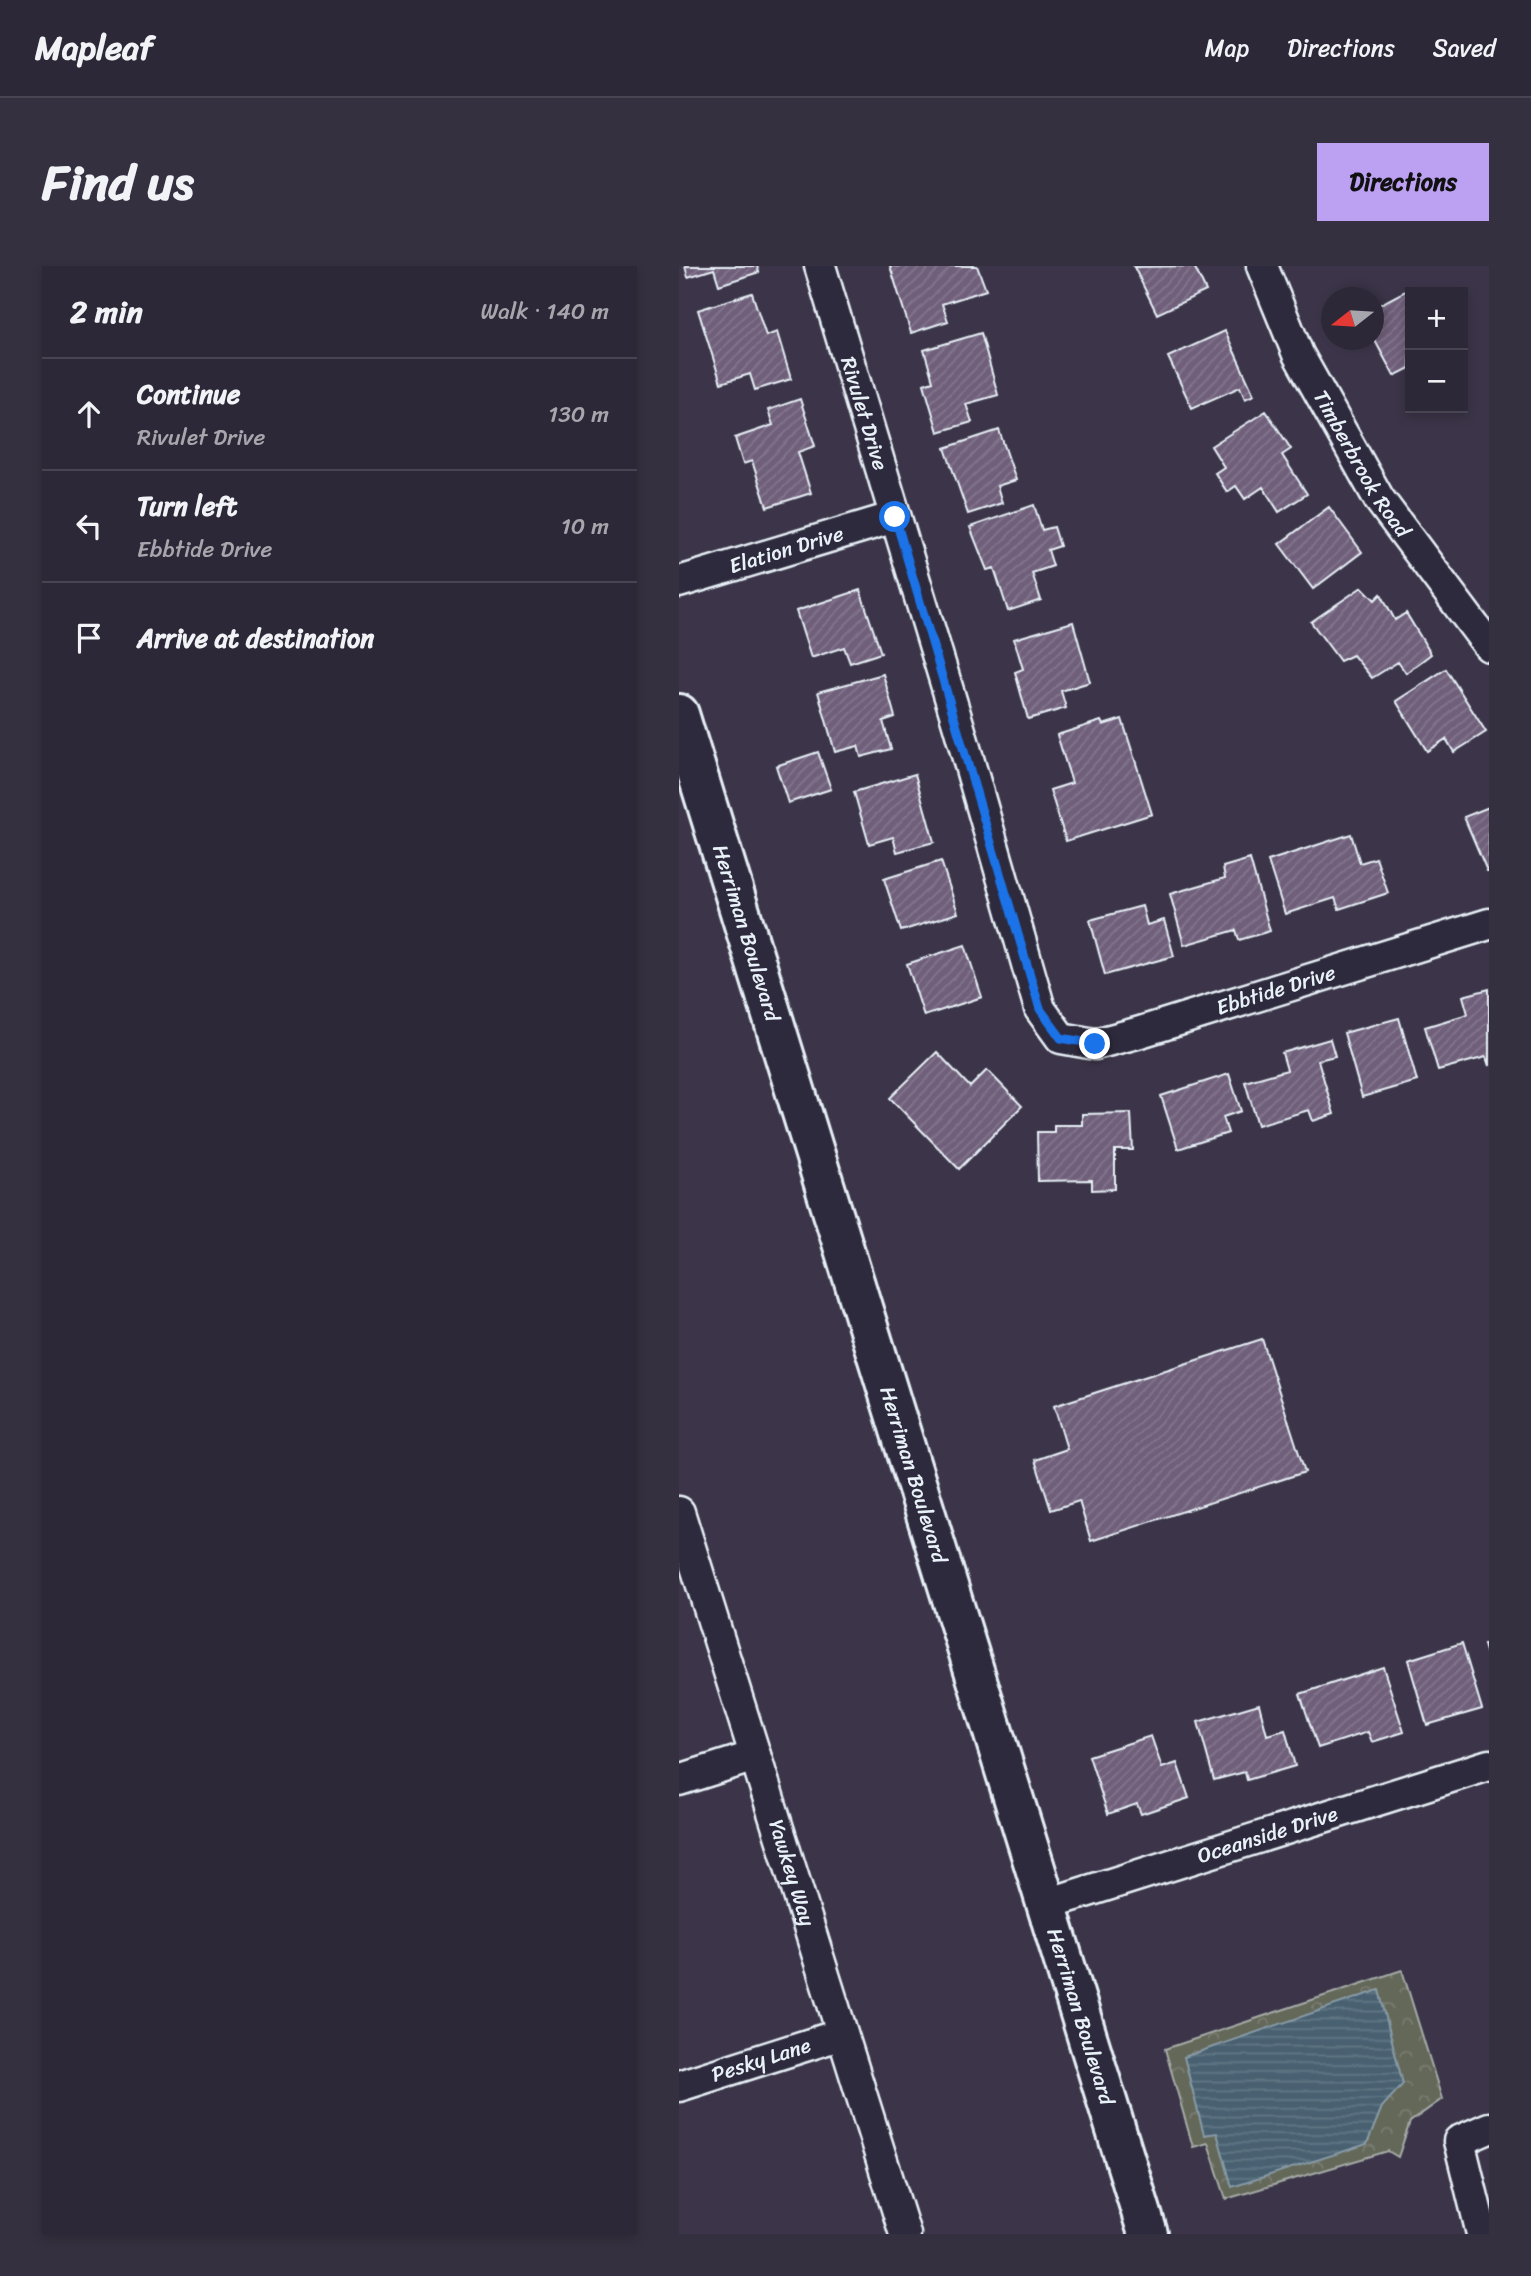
<!DOCTYPE html>
<meta charset="utf-8">
<style>
:root{--surface:#2d2837;--page:#35303f;--text:#f1f3f6;--muted:#a7a6ad;--line:#484452;--accent:#bca0f2}
body{margin:0;font-family:Sriracha,sans-serif;background:var(--page);color:var(--text)}
.controls{position:absolute;right:21px;top:21px;display:grid;overflow:hidden;border-radius:0px;box-shadow:0 4px 10px #0003}
.controls button{width:63px;height:63px;display:grid;place-items:center;padding:0;border:0;border-bottom:2px solid var(--line);background:var(--surface);color:var(--text);font:35px sans-serif}
.compass{position:absolute;left:642px;top:21px;width:63px;height:63px;border-radius:50%;background:var(--surface);box-shadow:0 4px 10px #0003;rotate:253deg}
.stop{position:absolute;width:21px;height:21px;margin:-16px;border:5px solid #1a73e8;border-radius:50%;background:#fff}
.stop.end{background:#1a73e8;border-color:#fff;box-shadow:0 2px 7px #0008}
.list{margin:0;padding:0;list-style:none}
h2{display:flex;justify-content:space-between;align-items:center;height:91px;margin:0;padding:0 28px;font-size:30px}
h2 small{font-size:23px;font-weight:400;color:var(--muted)}
.list li{display:grid;grid-template-columns:46px 1fr auto;gap:21px;align-items:center;box-sizing:border-box;height:112px;padding:0 28px;border-top:2px solid var(--line)}
.list b{display:block;font-size:26px;white-space:nowrap}
.list p{margin:0;font-size:23px;white-space:nowrap;color:var(--muted)}
.list em{font-size:23px;font-style:normal;color:var(--muted)}
.icon{flex:none;width:38px;height:38px;fill:none;stroke:currentColor;stroke-width:2;stroke-linecap:round;stroke-linejoin:round}
.map{position:relative;flex:none;width:810px;height:1968px;overflow:hidden;border-radius:0px}
header{display:flex;align-items:center;gap:42px;box-sizing:border-box;height:98px;padding:0 35px;background:var(--surface);border-bottom:2px solid var(--line)}
header strong{font-size:33px}
nav{display:flex;gap:38px;margin-inline-start:auto;font-size:24px}
.intro{display:flex;align-items:center;justify-content:space-between;box-sizing:border-box;height:168px;padding:0 42px}
h1{margin:0;font-size:49px}
.button{padding:18px 32px;border-radius:0px;background:var(--accent);color:#111;font-size:24px;font-weight:700}
main{display:flex;gap:42px;padding:0 42px}
aside{flex:1;background:var(--surface);border-radius:0px;box-shadow:0 4px 10px #0003}
.map>svg:first-child{display:block}
.forest{fill:url(#forest-crowns);stroke:#a6aca8;stroke-width:2}
.water{fill:url(#water-rules);stroke:#889ba7;stroke-width:2}
.building{fill:url(#building-hatch);stroke:#e8f1f8;stroke-width:2}
.lines{fill:none;stroke-linecap:round;stroke-linejoin:round}
.minor-casing{stroke:#e8f1f8;stroke-width:35}
.tertiary-casing{stroke:#e8f1f8;stroke-width:44}
.minor{stroke:#2f2a3d;stroke-width:30}
.tertiary{stroke:#2f2a3d;stroke-width:38}
.route{stroke:#1a73e8;stroke-width:9}
.labels{text-anchor:middle;stroke-width:6;stroke-linejoin:round;paint-order:stroke}
.street-label{font-size:21px;fill:#e8f1f8;stroke:#2f2a3d}
</style>
<header>
<strong>Mapleaf</strong>
<nav><a>Map</a><a>Directions</a><a>Saved</a></nav>
</header>
<div class="intro"><h1>Find us</h1><a class="button">Directions</a></div>
<main>
<aside>
<h2>2 min<small>Walk · 140 m</small></h2>
<ul class="list">
<li><svg class="icon" aria-label="ahead" viewBox="0 0 24 24"><path d="M12 20V5M6 11l6-6 6 6"/></svg><div><b>Continue</b><p>Rivulet Drive</p></div><em>130 m</em></li>
<li><svg class="icon" aria-label="left" viewBox="0 0 24 24"><path d="M17 20v-9H6M10 6l-5 5 5 5"/></svg><div><b>Turn left</b><p>Ebbtide Drive</p></div><em>10 m</em></li>
<li><svg class="icon" aria-label="arrive" viewBox="0 0 24 24"><path d="M6 21V4h12l-3 4 3 4H6"/></svg><div><b>Arrive at destination</b></div></li>
</ul>
</aside>
<div class="map">
<svg width="810" height="1968" viewBox="0 0 810 1968">
<defs>
<pattern id="forest-crowns" width="20" height="18" patternUnits="userSpaceOnUse" patternTransform="scale(1.75)"><rect width="20" height="18" fill="#646759"/><path d="M2 6a3 3 0 1 1 6 0M12 15a3 3 0 1 1 6 0" fill="none" stroke="#7a7d72"/></pattern>
<pattern id="water-rules" width="6" height="5" patternUnits="userSpaceOnUse" patternTransform="scale(1.75)"><rect width="6" height="5" fill="#486171"/><path d="M0 2.5h6" fill="none" stroke="#627886"/></pattern>
<pattern id="building-hatch" width="6" height="6" patternUnits="userSpaceOnUse" patternTransform="scale(1.75)"><rect width="6" height="6" fill="#6f5f7a"/><path d="M-1 1l2-2M0 6l6-6M5 7l2-2" fill="none" stroke="#84768e"/></pattern>
</defs>
<rect width="100%" height="100%" fill="#3c3549"/>
<filter id="ink" filterUnits="userSpaceOnUse"><feTurbulence type="fractalNoise" baseFrequency=".0143" numOctaves="2"/><feDisplacementMap in="SourceGraphic" scale="14" xChannelSelector="R" yChannelSelector="G"/><feConvolveMatrix kernelMatrix="1 2 1 2 8 2 1 2 1" color-interpolation-filters="sRGB"/></filter>
<g filter="url(#ink)">
<path class="forest" d="M723 1704 763 1833 731 1856 719 1891 709 1885 547 1933 529 1877 514 1881 486 1783Z"/>
<path class="water" d="M700 1724 724 1818 703 1841 688 1878 553 1921 538 1867 525 1869 505 1791Z"/>
<path class="building" d="M6 0H78L80 6 40 19 35 3 9 11Z
M211 0H298L307 24 263 38 269 55 232 67Z
M515 0 527 25 478 48 455 1Z
M728 24 731 30V102L715 110 694 71V42Z
M73 27 87 70 98 66 112 113 76 124 71 108 42 117 19 44Z
M546 65 575 129 566 133 561 121 513 142 489 91Z
M302 67 319 129 287 138 293 156 259 166 245 118 254 115 245 84Z
M121 133 136 180 119 186 132 227 88 241 73 195 64 198 56 172 94 159 89 144Z
M587 145 612 183 603 189 628 228 600 246 584 221 566 233 557 220 548 226 536 207 545 201 532 180Z
M320 164 337 214 318 220 323 237 289 248 266 182Z
M355 239 363 264 375 261 381 280 369 284 374 300 353 307 362 334 329 345 315 302 308 304 291 261Z
M650 241 683 286 634 323 600 278Z
M683 321 696 334 702 328 716 354 727 347 752 388 727 407 719 396 693 412 674 389 661 395 632 356Z
M181 324 202 387 171 397 165 381 132 392 117 345Z
M394 356 411 416 382 425 387 442 349 453 336 406 344 403 335 373Z
M767 403 807 466 775 486 767 473 748 485 717 435Z
M204 408 216 451 204 455 212 483 182 491 179 480 156 486 139 426Z
M443 453 473 548 387 575 371 524 393 517 378 469 422 455 424 459Z
M139 486 152 523 109 537 97 500Z
M236 508 255 576 218 586 214 571 190 578 175 526Z
M810 541V605H808L785 551Z
M672 568 681 597 697 592 709 627 660 643 656 632 606 648 589 595Z
M571 593 591 665 560 674 557 664 505 679 491 628 546 612 544 601Z
M262 595 279 647 222 665 205 613Z
M463 640 468 659 485 654 495 690 426 709 411 654Z
M286 679 303 731 245 750 228 698Z
M810 723V800L807 791 759 804 746 761 789 748 784 730Z
M720 752 738 815 683 831 665 767Z
M651 773 656 790 639 794 655 848 634 855 630 844 579 859 566 816 608 804 603 787Z
M258 786 291 821 308 804 343 840 280 903 211 832Z
M550 808 562 845 544 851 549 867 499 883 482 830Z
M452 847 454 884H436V923L413 924V914L359 915 358 866H375V859H403V848Z
M583 1073 626 1206 412 1275 400 1235 372 1244 356 1194 388 1183 375 1140Z
M783 1377 803 1443 748 1459 729 1394Z
M810 1378V1395L805 1379Z
M704 1401 725 1466 693 1476 689 1466 639 1482 621 1428Z
M580 1438 588 1469 606 1464 616 1500 568 1514 566 1506 535 1514 519 1456Z
M472 1470 483 1502 498 1497 510 1532 462 1548 458 1538 429 1548 410 1490Z"/>
<g class="lines">
<g class="minor-casing">
<g id="minor">
<path id="s1" d="M141 0 280 461 361 743 382 772 416 778 458 767 810 658"/>
<path id="s2" d="M583 0 619 88 700 233 810 380"/>
<path id="s3" d="M0 316 216 251"/>
<path id="s4" d="M0 1246 226 1968"/>
<path d="M0 1514 76 1490"/>
<path id="s5" d="M368 1638 810 1499"/>
<path id="s6" d="M0 1820 163 1768"/>
<path d="M803 1968 780 1875 810 1862"/>
</g>
</g>
<g class="tertiary-casing">
<g id="tertiary">
<path id="s7" d="M0 448 469 1968"/>
</g>
</g>
<use href="#minor" class="minor"/>
<use href="#tertiary" class="tertiary"/>
</g>
</g>
<g class="lines" filter="url(#ink)">
<path class="route" d="M216 251 361 743 382 772 416 778"/>
</g>
<g class="labels">
<g class="street-label">
<text dy="7" stroke="none"><textPath href="#s1" startOffset="154">Rivulet Drive</textPath></text>
<text dy="7" stroke="none"><textPath href="#s2" startOffset="222">Timberbrook Road</textPath></text>
<text dy="7" stroke="none"><textPath href="#s3" startOffset="112">Elation Drive</textPath></text>
<text dy="7" stroke="none"><textPath href="#s7" startOffset="229">Herriman Boulevard</textPath></text>
<text dy="7" stroke="none"><textPath href="#s1" startOffset="1034">Ebbtide Drive</textPath></text>
<text dy="7" stroke="none"><textPath href="#s7" startOffset="796">Herriman Boulevard</textPath></text>
<text dy="7" stroke="none"><textPath href="#s5" startOffset="231">Oceanside Drive</textPath></text>
<text dy="7" stroke="none"><textPath href="#s4" startOffset="378">Yawkey Way</textPath></text>
<text dy="7" stroke="none"><textPath href="#s7" startOffset="1363">Herriman Boulevard</textPath></text>
<text dy="7" stroke="none"><textPath href="#s6" startOffset="86">Pesky Lane</textPath></text>
</g>
</g>
</svg>
<div class="controls">
<button>+</button>
<button>−</button>
</div>
<svg class="compass" viewBox="-18 -18 36 36"><path d="M0-13l5 13h-10z" fill="#e53935"/><path d="M0 13l5-13h-10z" fill="#a7a6ad"/></svg>
<div class="stop" style="left:216px;top:251px"></div>
<div class="stop end" style="left:416px;top:778px"></div>
</div>
</main>
